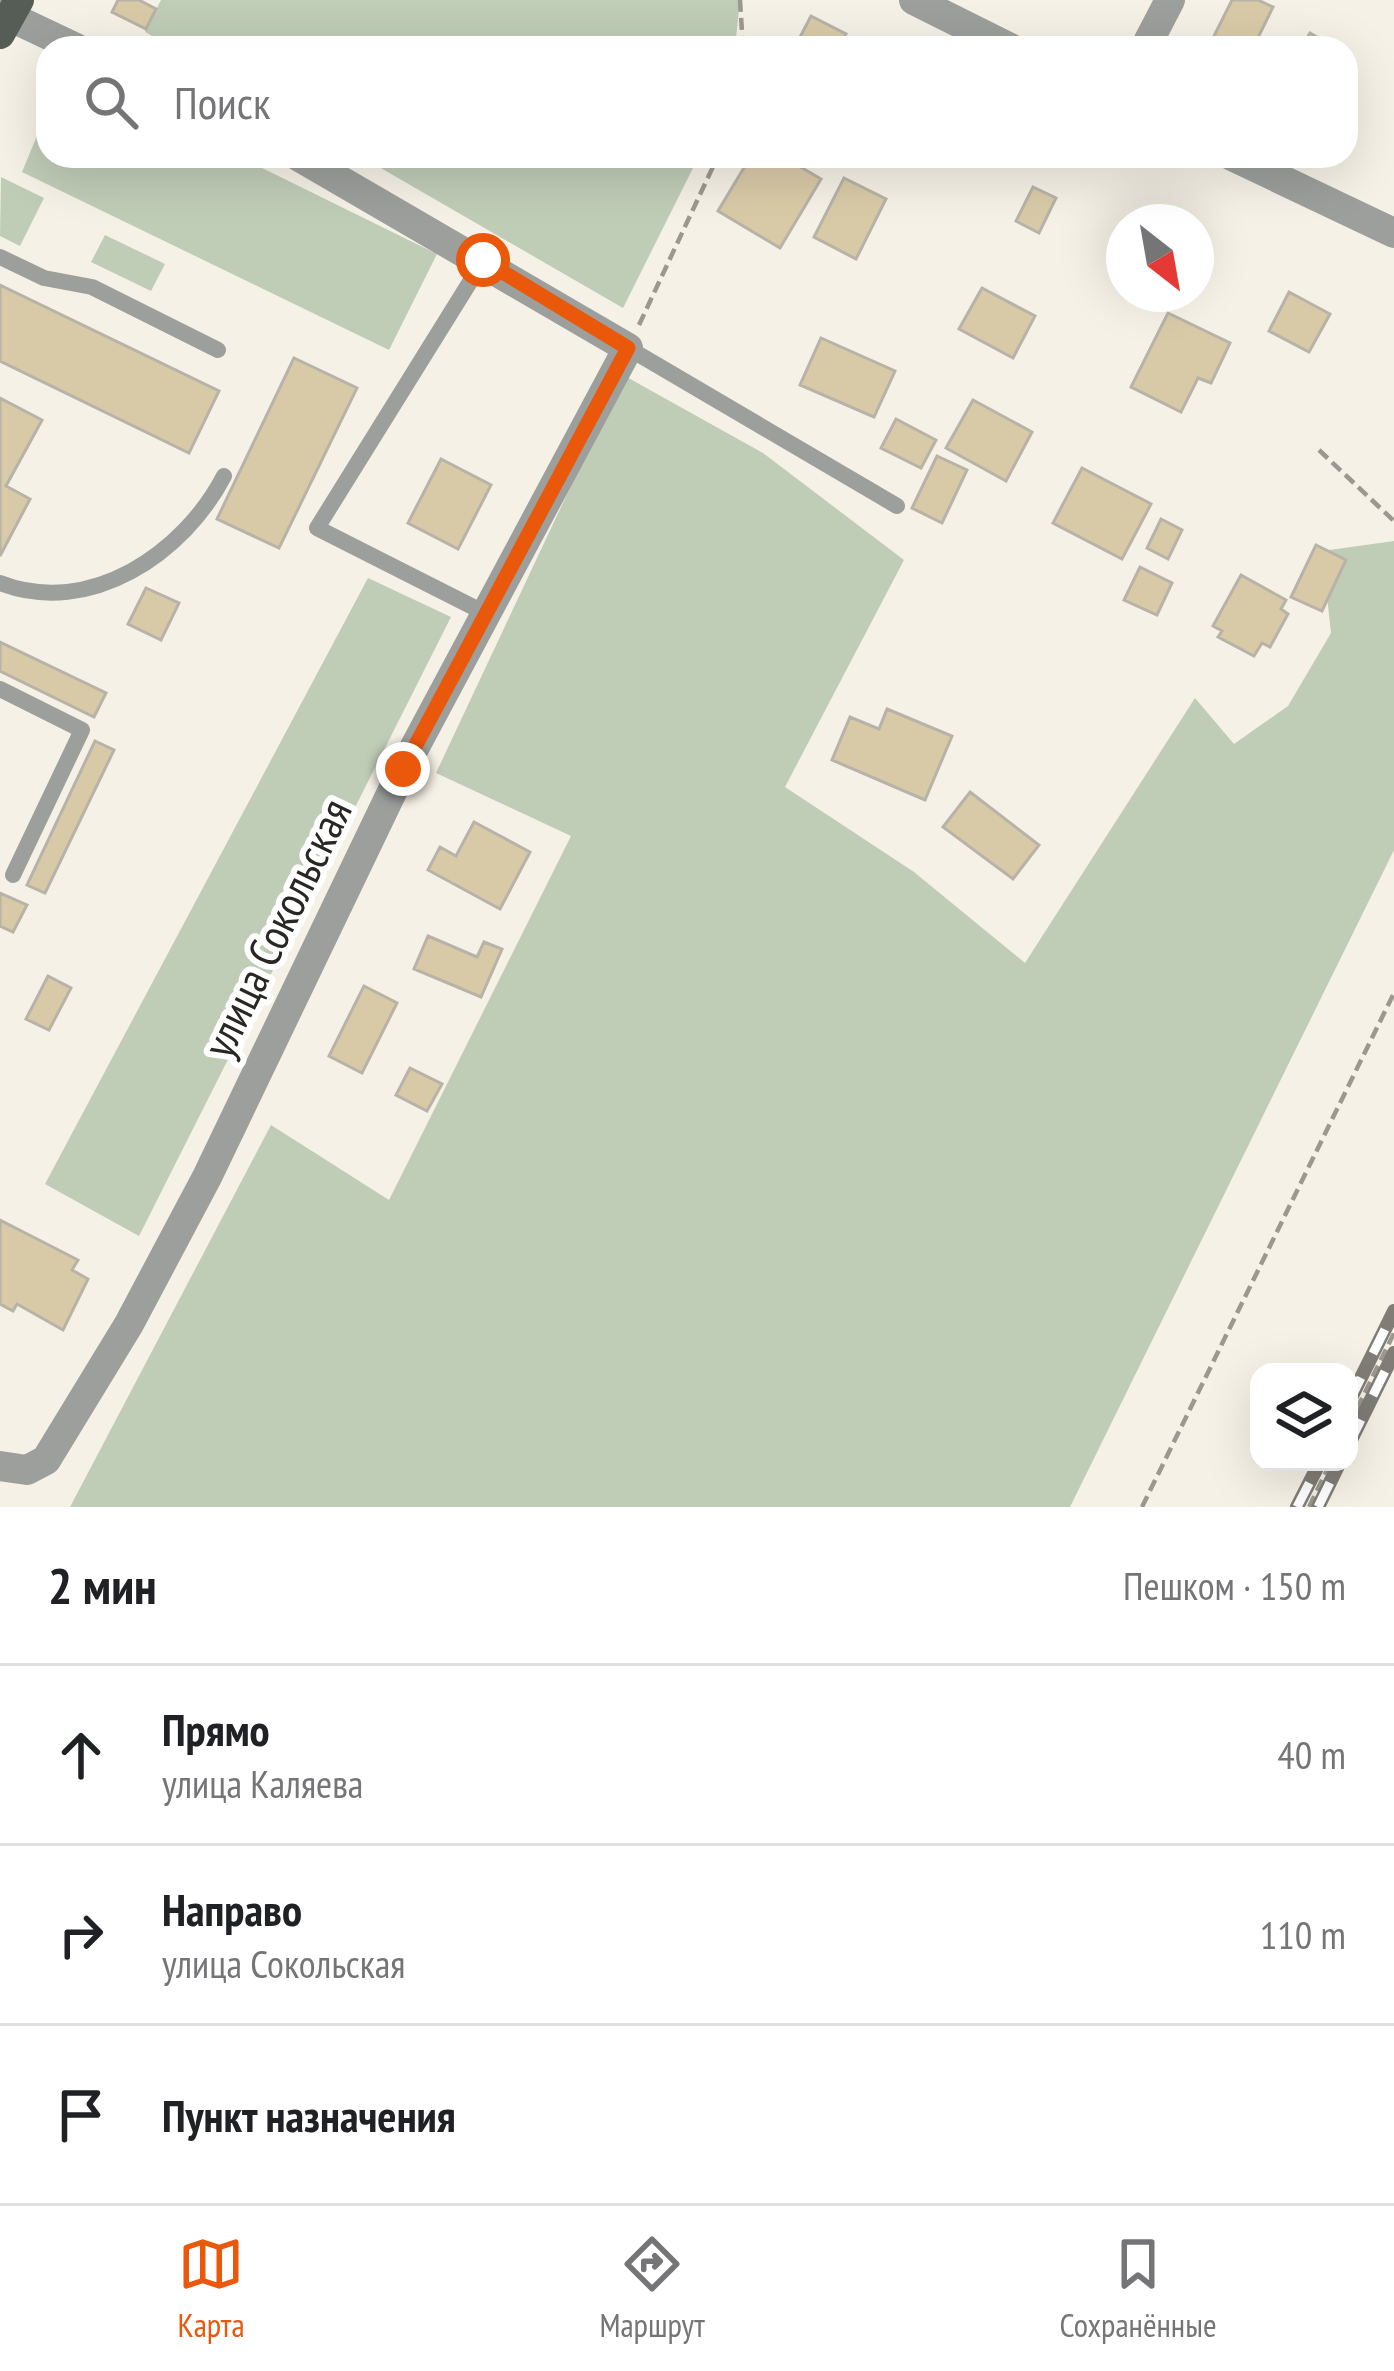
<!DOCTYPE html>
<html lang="ru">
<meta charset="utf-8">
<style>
:root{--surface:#fff;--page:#f6f6f6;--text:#202124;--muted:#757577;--line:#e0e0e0;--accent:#ea580c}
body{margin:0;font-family:"PT Sans Narrow",sans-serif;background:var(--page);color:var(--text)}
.controls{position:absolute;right:36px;bottom:36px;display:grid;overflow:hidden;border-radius:24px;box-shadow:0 12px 48px #0002}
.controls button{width:108px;height:108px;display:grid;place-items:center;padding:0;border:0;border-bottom:3px solid var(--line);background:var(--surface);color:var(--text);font:60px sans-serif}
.compass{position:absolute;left:1106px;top:204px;width:108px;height:108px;border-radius:50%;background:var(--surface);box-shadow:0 12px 48px #0002;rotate:149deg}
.stop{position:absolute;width:36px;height:36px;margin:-27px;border:9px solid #ea580c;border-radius:50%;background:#fff}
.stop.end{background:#ea580c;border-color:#fff;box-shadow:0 3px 12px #0008}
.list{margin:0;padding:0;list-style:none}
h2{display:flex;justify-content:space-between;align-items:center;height:156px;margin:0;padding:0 48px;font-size:51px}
h2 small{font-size:39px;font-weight:400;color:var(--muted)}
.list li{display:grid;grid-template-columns:78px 1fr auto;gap:36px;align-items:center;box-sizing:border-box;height:180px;padding:0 48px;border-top:3px solid var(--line)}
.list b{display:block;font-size:45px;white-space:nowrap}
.list p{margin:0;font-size:39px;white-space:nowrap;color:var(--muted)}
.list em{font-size:39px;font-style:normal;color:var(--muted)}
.icon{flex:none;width:66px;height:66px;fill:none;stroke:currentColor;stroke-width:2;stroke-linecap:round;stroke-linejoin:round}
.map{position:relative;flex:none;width:1394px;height:1507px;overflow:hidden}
.search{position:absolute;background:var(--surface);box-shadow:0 12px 48px #0002;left:36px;right:36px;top:36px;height:132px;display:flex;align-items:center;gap:30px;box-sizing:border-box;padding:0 42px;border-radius:36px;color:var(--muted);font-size:45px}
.sheet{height:696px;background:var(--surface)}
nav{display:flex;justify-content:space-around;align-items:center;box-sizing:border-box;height:168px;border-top:3px solid var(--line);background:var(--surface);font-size:33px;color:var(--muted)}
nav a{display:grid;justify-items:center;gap:6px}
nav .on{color:var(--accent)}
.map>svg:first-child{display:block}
.green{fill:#bfccb6}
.building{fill:#d9caa7;stroke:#b7b3a8;stroke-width:3}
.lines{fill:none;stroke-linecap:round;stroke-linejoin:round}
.path{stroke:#9c9890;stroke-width:4.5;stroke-dasharray:12 6;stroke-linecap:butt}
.lane{stroke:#9c9f9b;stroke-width:16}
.street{stroke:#9c9f9b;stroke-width:30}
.primary{stroke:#565c56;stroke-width:30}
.rail-casing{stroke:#807d76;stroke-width:14}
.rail{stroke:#fff;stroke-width:9;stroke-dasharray:27;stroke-linecap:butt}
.route{stroke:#ea580c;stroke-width:15}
.labels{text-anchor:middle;stroke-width:12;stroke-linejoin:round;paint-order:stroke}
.street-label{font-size:45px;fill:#292723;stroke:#fff}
</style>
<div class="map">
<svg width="1394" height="1507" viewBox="0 0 1394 1507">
<rect width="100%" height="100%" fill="#f6f1e6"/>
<path class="green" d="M161 0H740L735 48H173L145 32Z
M48 109V156H238L437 254 389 350 22 172Z
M360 156H699L623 308Z
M1 177 44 198 20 246 0 236Z
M105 235 165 264 151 291 91 262Z
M623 375 763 453 904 560 785 787 914 872 1025 963 1195 698 1234 744 1288 706 1331 633 1322 551 1394 541V850L1070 1507H70L271 1125 389 1200 571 836 436 773Z
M368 578 451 617 139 1236 45 1184Z"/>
<path class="building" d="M118 0H139L156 9 146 29 112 12Z
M1232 0H1258L1273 7 1253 48H1208Z
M811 16 846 34 839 48H816L799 39Z
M1310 33 1336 48H1301Z
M751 156H782L821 179 780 248 718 211Z
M844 178 886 199 856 259 814 237Z
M1033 187 1056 198 1039 233 1016 221Z
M0 285 219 391 189 453 0 361Z
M982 288 1035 316 1013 358 959 329Z
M1289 292 1330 314 1309 352 1269 331Z
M1168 313 1230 343 1211 383 1198 378 1181 412 1131 387Z
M821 338 895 371 874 417 800 385Z
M294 358 357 388 279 548 217 519Z
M0 398 42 420 6 486 30 499 0 556Z
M973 400 1032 432 1006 481 946 448Z
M896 419 936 440 921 468 881 448Z
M937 456 967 470 942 523 912 508Z
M441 459 491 485 458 549 408 523Z
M1082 468 1151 504 1122 559 1053 523Z
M1161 519 1182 530 1168 559 1147 548Z
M1316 545 1346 560 1322 611 1291 597Z
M1140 567 1172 583 1157 615 1124 600Z
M1241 575 1286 600 1281 609 1288 614 1270 647 1262 643 1254 656 1218 637 1222 631 1213 626Z
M146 588 179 603 161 640 128 624Z
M0 642 106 693 94 717 0 671Z
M887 709 952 736 925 800 832 760 850 717 879 729Z
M95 741 114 750 45 893 27 885Z
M970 792 1039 845 1013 879 943 827Z
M474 822 530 852 500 909 428 870 440 847 456 856Z
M0 893 27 905 13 932 0 926Z
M428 936 477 957 484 942 502 949 481 997 414 969Z
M48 976 71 988 49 1030 26 1019Z
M364 986 397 1003 362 1073 329 1056Z
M410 1068 442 1084 427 1111 396 1095Z
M0 1220 78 1260 72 1270 88 1279 63 1330 17 1304 13 1311 0 1304Z"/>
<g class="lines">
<path class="path" d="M740 0 743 48
M639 325 718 156
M1319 450 1394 521
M1349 1425 1394 1333
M1142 1507 1394 993
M1309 1507 1331 1462"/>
<path class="lane" d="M0 257 44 278 92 287 218 350
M483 261 317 528 483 612
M628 348 897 506
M0 583C90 618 184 553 224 476
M0 689 82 730 13 875"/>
<path class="street" d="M914 0 1010 48
M0 12 76 48
M1145 48 1170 0
M1232 156 1394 233
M0 1466 27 1470 46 1460 129 1324 207 1177 403 769 628 348 298 156"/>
<path class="primary" d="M0 34 19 0"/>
<g class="rail-casing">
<path id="rail" d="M1349 1402 1394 1311
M1349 1444 1394 1353
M1297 1507 1320 1462
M1318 1507 1340 1462"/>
</g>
<use href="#rail" class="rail"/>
</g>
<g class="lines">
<path class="route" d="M403 769 628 348 483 260"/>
</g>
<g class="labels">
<g class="street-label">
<text transform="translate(277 928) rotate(-64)" y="16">улица Сокольская</text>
</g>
</g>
</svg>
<div class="controls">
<button><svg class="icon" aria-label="layers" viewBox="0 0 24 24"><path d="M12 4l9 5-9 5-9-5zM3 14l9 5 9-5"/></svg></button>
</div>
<svg class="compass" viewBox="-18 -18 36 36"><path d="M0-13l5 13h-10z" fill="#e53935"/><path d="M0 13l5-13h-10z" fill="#757577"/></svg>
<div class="stop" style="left:483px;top:260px"></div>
<div class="stop end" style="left:403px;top:769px"></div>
<div class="search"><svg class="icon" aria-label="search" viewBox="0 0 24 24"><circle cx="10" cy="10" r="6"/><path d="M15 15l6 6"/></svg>Поиск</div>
</div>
<section class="sheet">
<h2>2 мин<small>Пешком · 150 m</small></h2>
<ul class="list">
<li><svg class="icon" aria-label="ahead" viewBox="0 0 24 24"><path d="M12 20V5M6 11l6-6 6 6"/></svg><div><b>Прямо</b><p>улица Каляева</p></div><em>40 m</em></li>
<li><svg class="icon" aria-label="right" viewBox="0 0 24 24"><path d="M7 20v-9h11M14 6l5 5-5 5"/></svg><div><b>Направо</b><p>улица Сокольская</p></div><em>110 m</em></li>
<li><svg class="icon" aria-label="arrive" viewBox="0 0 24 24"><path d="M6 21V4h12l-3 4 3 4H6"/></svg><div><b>Пункт назначения</b></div></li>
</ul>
</section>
<nav>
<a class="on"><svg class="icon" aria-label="map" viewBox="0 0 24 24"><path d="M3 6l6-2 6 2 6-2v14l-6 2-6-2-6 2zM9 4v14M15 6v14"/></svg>Карта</a>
<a><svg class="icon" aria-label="directions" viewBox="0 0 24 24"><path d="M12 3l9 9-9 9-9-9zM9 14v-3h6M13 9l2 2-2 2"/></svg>Маршрут</a>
<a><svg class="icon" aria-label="saved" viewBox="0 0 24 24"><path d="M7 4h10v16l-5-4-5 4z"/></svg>Сохранённые</a>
</nav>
